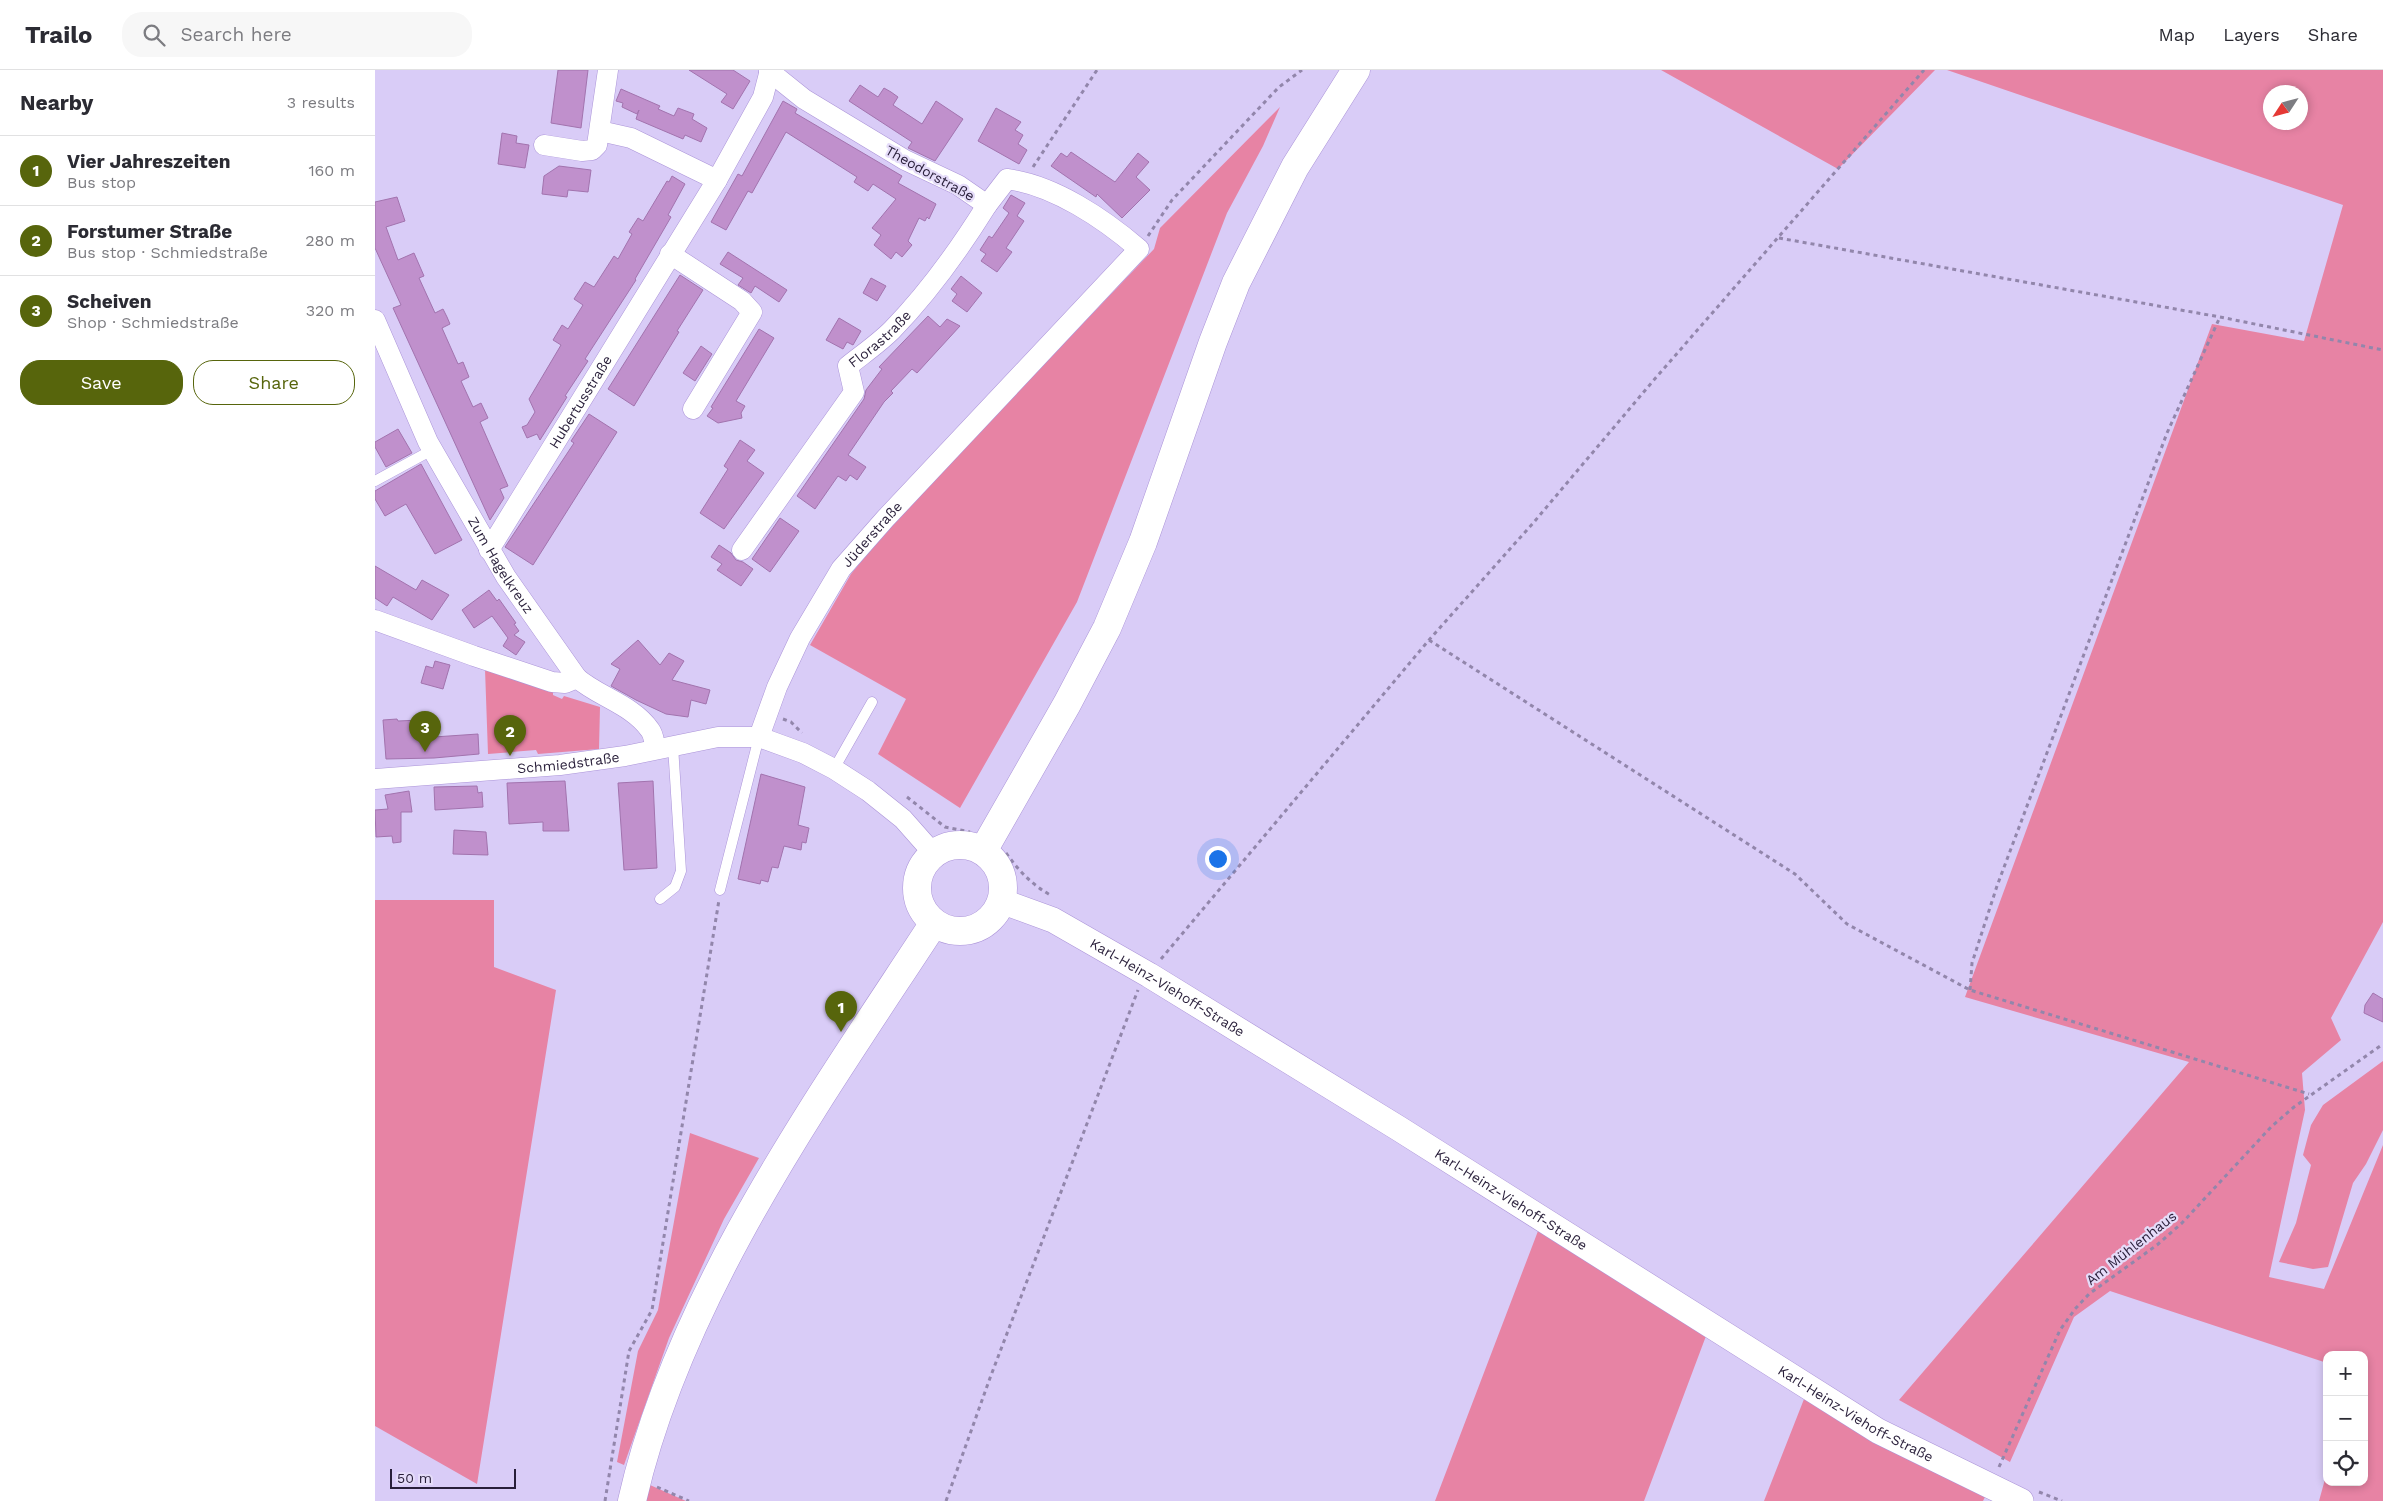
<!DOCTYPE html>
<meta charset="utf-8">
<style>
:root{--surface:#fff;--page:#f7f7f7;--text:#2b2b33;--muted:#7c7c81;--line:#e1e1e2;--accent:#57650c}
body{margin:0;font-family:"Work Sans",sans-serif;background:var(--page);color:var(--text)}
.controls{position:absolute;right:15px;bottom:15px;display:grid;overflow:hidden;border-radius:10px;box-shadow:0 2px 8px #0003}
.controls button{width:45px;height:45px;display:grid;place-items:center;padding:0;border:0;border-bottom:1px solid var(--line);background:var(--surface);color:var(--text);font:25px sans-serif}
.compass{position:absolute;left:1888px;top:15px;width:45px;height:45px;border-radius:50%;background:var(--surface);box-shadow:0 2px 8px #0003;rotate:234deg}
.scale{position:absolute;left:15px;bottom:12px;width:126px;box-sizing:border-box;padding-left:5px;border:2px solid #281e39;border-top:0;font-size:14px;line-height:18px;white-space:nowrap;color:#281e39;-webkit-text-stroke:4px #e5dcf9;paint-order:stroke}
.you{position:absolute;left:842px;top:788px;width:18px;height:18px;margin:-12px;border:4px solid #fff;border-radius:50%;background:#1a73e8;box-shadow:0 0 0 8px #1a73e833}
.badge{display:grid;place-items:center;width:32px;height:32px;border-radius:50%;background:var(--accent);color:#fff;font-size:16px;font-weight:700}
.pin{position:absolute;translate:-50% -41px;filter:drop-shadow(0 1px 2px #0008)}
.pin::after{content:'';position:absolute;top:26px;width:18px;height:15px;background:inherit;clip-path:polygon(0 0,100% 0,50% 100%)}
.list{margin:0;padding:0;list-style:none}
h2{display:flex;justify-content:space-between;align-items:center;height:65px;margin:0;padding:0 20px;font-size:21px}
h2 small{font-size:16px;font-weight:400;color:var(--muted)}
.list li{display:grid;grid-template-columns:32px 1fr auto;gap:15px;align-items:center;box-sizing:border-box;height:70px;padding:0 20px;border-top:1px solid var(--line)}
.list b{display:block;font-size:19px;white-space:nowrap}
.list p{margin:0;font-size:16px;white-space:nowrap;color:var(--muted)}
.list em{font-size:16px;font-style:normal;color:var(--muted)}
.actions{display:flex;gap:10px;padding:15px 20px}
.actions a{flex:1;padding:11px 0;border:1px solid var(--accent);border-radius:20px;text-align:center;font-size:18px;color:var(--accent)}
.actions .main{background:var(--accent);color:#fff}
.icon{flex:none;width:28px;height:28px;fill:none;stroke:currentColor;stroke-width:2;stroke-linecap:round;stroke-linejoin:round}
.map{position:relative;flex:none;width:2008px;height:1431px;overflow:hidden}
header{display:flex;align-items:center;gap:30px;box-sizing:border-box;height:70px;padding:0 25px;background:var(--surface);border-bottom:1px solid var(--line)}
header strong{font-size:24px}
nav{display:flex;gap:28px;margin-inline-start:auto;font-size:18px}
.search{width:350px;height:45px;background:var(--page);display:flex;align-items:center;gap:12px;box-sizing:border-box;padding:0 18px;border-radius:20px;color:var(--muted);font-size:19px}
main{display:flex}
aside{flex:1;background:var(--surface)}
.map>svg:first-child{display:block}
.green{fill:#e783a4;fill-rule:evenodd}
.building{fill:#c090cc;stroke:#a273ae}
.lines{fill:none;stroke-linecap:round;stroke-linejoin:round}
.service-casing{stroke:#ab94d8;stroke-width:11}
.minor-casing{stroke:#ab94d8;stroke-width:21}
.tertiary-casing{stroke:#ab94d8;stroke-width:26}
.secondary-casing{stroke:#ab94d8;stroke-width:29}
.path{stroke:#9286ab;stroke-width:3;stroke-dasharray:4 4;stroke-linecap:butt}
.service{stroke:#fff;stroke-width:10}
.minor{stroke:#fff;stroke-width:20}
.tertiary{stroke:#fff;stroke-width:25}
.secondary{stroke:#fff;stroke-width:28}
.labels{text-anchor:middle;stroke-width:4.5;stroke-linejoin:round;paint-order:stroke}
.street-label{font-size:14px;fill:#281e39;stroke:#e5dcf9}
</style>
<header>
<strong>Trailo</strong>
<div class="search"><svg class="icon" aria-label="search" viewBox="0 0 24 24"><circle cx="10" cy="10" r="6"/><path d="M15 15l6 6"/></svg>Search here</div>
<nav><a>Map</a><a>Layers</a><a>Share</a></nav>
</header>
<main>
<aside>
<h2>Nearby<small>3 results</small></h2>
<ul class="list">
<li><span class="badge">1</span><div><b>Vier Jahreszeiten</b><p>Bus stop</p></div><em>160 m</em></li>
<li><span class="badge">2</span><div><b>Forstumer Straße</b><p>Bus stop · Schmiedstraße</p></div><em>280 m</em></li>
<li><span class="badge">3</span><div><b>Scheiven</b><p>Shop · Schmiedstraße</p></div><em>320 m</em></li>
</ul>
<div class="actions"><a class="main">Save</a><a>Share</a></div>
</aside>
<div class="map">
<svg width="2008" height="1431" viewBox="0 0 2008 1431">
<rect width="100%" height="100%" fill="#d9ccf7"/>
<path class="green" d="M1286 0H1560L1463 99Z
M1572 0H2008V852L1956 948 1966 970 1927 1003 1930 1040 1894 1207 1949 1219 2008 1075V1431H1944L1952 1402V1412H1989V1285H1952V1293L1735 1221 1699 1247 1635 1392 1524 1330 1814 992 1590 927 1837 254 1929 271 1968 135ZM1896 22H1926V52H1896Z
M905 37 888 76 852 143 702 532 585 738 503 684 531 629 435 575 476 504 515 456 779 179 785 158Z
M110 599 178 622V625L187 629 189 626 225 637 224 679 163 684 161 680 113 684Z
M0 830H119V897L181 920 102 1414 0 1356Z
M2008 991V1060L1991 1094 1978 1113 1953 1197 1938 1199 1904 1192 1921 1153 1936 1095 1928 1085 1936 1055 1948 1035Z
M315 1063 384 1088 349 1149 294 1268 249 1395 242 1392 263 1281 283 1240Z
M1163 1161 1331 1266 1269 1431H1060Z
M1431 1324 1610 1427 1608 1431H1389Z
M266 1411 311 1431H263Z"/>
<path class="building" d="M183 0H213L206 58 176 53Z
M314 0H358L375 11 358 39 346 32 352 24Z
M485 15 503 27 509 18 516 22 523 27 518 35 547 54 561 31 588 49 560 91 533 78 537 72 474 31Z
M246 19 285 36 283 39 299 46 303 38 319 44 317 49 332 58 326 72 310 65 308 69 261 49 264 40 262 44 247 37 248 33 241 31Z
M408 31 422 39 420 43 527 106 523 113 561 134 554 149 552 147 550 151 544 148 533 171 537 175 527 187 521 182 516 189 499 175 506 165 497 158 521 129 498 114 493 121 479 112 482 107 411 62 377 123 373 121 351 160 336 152 363 104 367 106Z
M621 38 646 52 640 60 648 65 643 74 652 80 644 94 603 71Z
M127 63 142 66 141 73 154 75 150 98 123 94Z
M696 82 740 112 763 83 774 92 761 107 775 120 747 148 722 124 721 127 676 96 686 83 692 87Z
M184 96 216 100 213 122 193 120 192 127 167 124 169 106Z
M297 106 310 114 293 145 296 147 260 209 261 210 210 289 213 291 190 326 192 327 165 370 162 364 152 368 147 357 152 355 160 342 154 329 186 275 178 270 187 255 193 259 208 235 199 229 210 212 219 217 239 186 243 189 257 164 254 162 263 148 268 151 292 111 294 112Z
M636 125 650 133 642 146 649 151 631 178 637 182 622 202 606 191 611 184 605 180 614 166 617 168 634 143 628 138Z
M22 127 30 151 11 157 23 190 39 183 49 206 44 208 60 243 68 239 72 247 75 254 67 258 83 294 88 292 94 307 86 311 98 337 106 333 113 348 105 352 133 416 125 419 129 428 115 450 18 238 26 235 0 178V132Z
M353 182 412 220 404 232 380 216 376 223 363 215 368 208 345 194Z
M305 205 328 220 302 261 304 262 259 336 233 319Z
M586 206 607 223 592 242 577 231 582 224 576 219Z
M496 208 511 216 502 231 488 223Z
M553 246 565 257 572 249 585 256 542 303 537 299 516 321 518 323 509 332 473 385 491 397 482 410 475 405 471 411 463 406 440 439 422 426 489 329 491 320 507 299 504 297Z
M464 248 486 261 478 275 472 272 468 279 451 270Z
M384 259 399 268 361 331 370 336 366 343 367 348 343 353 332 346 338 338 336 337Z
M326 276 337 284 320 311 308 303Z
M214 344 242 362 158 495 130 477 199 373 196 371Z
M23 359 37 383 11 397 0 377V372Z
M365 370 380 380 372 391 389 403 349 459 325 443 353 399 349 396Z
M46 394 87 470 60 484 31 434 10 446 0 429V421Z
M405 448 424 461 395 502 377 489Z
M344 475 356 483 361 490 368 492 378 499 366 516 342 500 347 494 336 487Z
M0 496 41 520 47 510 74 525 57 550 18 527 12 536 0 528Z
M114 520 122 531 124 529 141 553 139 554 144 561 139 565 150 572 141 585 128 576 133 568 117 546 99 558 87 540Z
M263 570 285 595 294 583 309 591 297 610 335 620 331 634 316 630 313 647 291 644 261 630 236 616 245 599 236 594Z
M60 591 75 595 68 619 46 613 51 596 58 598Z
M22 649 23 651 45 650V664H59V667L103 664 104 684 59 688 11 689 8 650Z
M386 704 430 717 423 755 434 758 431 773 427 772 426 780 409 776 403 798 397 797 393 812 386 810 385 814 363 809Z
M190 711 194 761H168V752L134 754 132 713Z
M278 711 282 798 249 800 243 713Z
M102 716 103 723 107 722 108 737 60 740 59 717Z
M34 721 37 742H26V772L18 773 17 766 1 767 0 740 13 739 10 725Z
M79 760 111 762 113 785 78 784Z
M1998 923 2008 929V952L1989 943 1990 935Z"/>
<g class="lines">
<g class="service-casing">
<path id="service" d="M0 411 57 380
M459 699 497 632
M345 820 384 667
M285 829 300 817 306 801 298 676"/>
</g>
<g class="minor-casing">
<g id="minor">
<path d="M225 61 256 68 342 110"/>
<path d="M169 75 207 81 217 80 222 75 233 0"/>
<path d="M295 184 367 231 377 242 318 339"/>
<path id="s1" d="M0 250 53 372 131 507 202 608C224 627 258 635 275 660 279 665 279 673 281 679"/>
<path id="s2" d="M114 480 342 110 388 27 395 0"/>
<path id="s3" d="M367 480 479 322 473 296C488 284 504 273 517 260 554 222 584 180 612 135"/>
<path d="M0 550 99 586 177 612 190 613 202 608"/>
<path id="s4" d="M384 667 402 617 425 568 466 499 510 449 764 179C729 149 679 115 632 109L612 135 583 115 530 90 429 29 394 1"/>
<path id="s5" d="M0 709 185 695 250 686 343 667H384L428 683 459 699 493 721 528 749 558 783"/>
</g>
</g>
<g class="tertiary-casing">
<g id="tertiary">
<path id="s6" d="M626 831 678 850 774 905 1023 1058 1503 1361 1646 1431"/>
</g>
</g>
<g class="secondary-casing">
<path id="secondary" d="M542 818a43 43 0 1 1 86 0a43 43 0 1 1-86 0Z
M608 781 692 634 732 558 768 472 838 272 861 213 920 97 981 0
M257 1431C304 1224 444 1029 559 853"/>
</g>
<path class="path" d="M658 97 722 0
M773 166 797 130 904 17 927 0
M1404 168 1845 247 2008 280
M1054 570 1420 804 1472 854 1595 920 1934 1024
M408 649 416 652 427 663
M532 727 570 757 595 762
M631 783C644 801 657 815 677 826
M786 889 1054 570 1159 452 1278 311 1549 0
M1595 920 1597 893 1622 816 1792 363 1845 247
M1624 1397 1685 1260 1700 1239 1714 1224 1782 1175 1807 1153 1896 1057 1919 1037 2008 974
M282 1417 314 1431
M1664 1422 1687 1431
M230 1431 254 1281 277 1240 344 830
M571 1431 615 1308 763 920"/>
<use href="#service" class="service"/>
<use href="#minor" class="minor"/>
<use href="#tertiary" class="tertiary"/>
<use href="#secondary" class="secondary"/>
</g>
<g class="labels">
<g class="street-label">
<text transform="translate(555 103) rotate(29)" y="5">Theodorstraße</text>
<text dy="5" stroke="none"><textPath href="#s3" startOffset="262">Florastraße</textPath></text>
<text dy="5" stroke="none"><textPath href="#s2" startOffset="174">Hubertusstraße</textPath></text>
<text dy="5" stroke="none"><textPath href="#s4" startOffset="234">Jüderstraße</textPath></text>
<text dy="5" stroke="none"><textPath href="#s1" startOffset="276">Zum Hagelkreuz</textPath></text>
<text dy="5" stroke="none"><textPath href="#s5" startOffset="194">Schmiedstraße</textPath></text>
<text dy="5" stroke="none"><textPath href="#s6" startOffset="188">Karl-Heinz-Viehoff-Straße</textPath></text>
<text dy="5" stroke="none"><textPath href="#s6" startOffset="592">Karl-Heinz-Viehoff-Straße</textPath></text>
<text transform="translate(1756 1178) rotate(-38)" y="5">Am Mühlenhaus</text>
<text dy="5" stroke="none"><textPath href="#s6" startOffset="998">Karl-Heinz-Viehoff-Straße</textPath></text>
</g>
</g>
</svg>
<div class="controls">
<button>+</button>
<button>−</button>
<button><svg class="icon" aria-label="locate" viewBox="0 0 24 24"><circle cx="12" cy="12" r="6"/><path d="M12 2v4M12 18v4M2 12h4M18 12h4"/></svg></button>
</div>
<svg class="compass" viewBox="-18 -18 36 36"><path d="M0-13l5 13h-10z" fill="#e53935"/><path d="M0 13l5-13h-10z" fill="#7c7c81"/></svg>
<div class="scale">50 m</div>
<div class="you"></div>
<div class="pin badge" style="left:466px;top:962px">1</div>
<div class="pin badge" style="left:135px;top:686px">2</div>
<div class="pin badge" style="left:50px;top:682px">3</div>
</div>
</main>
